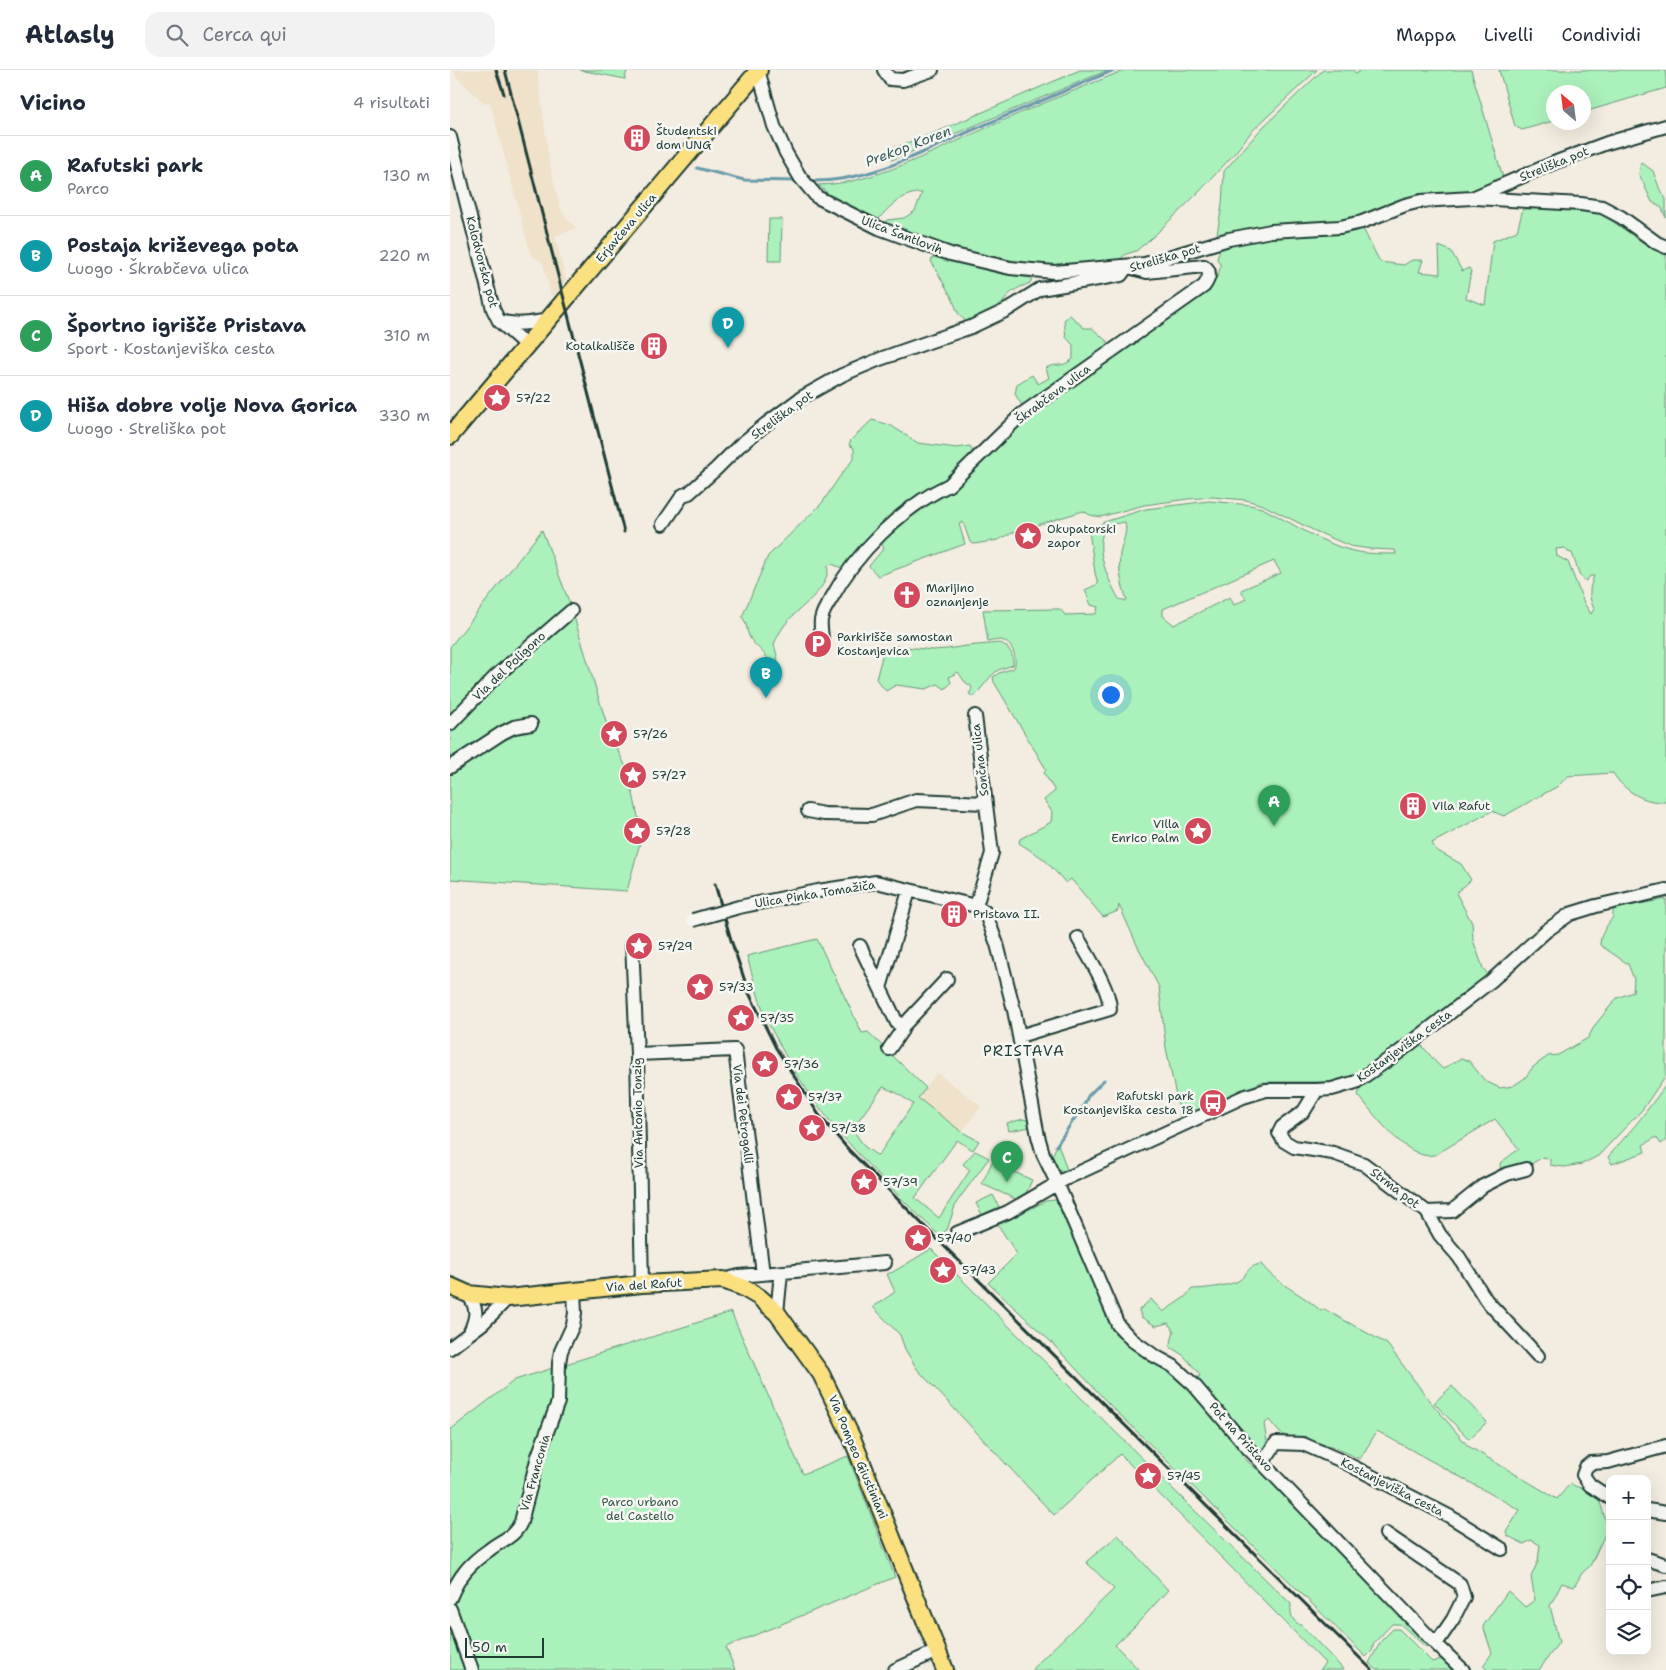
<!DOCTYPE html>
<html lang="it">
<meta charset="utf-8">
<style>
:root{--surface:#fff;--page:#f2f2f3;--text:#1f2937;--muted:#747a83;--line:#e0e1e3;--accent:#d93025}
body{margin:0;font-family:"Shantell Sans",sans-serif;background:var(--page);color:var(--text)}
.controls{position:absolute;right:15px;bottom:15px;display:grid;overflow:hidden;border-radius:10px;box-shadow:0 5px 20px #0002}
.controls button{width:45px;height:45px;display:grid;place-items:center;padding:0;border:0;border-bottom:1px solid var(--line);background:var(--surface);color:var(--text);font:25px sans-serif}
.compass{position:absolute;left:1096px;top:15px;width:45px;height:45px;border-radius:50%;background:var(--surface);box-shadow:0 5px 20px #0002;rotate:332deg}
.scale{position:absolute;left:15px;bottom:12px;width:79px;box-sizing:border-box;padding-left:5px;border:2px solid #1f3d34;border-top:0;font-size:14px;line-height:18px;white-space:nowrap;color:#1f3d34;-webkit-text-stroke:4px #f6f6f2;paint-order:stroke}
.you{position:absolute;left:660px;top:624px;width:18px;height:18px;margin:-12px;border:4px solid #fff;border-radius:50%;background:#1a73e8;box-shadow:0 0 0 8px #1a73e833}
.badge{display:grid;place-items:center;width:32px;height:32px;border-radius:50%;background:var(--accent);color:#fff;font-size:16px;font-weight:700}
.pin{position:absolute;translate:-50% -41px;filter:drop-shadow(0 1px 2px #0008)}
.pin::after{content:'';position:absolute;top:26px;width:18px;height:15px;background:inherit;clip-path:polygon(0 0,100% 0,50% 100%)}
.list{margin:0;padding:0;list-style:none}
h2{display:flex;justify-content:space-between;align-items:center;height:65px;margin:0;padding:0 20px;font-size:21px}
h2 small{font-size:16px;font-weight:400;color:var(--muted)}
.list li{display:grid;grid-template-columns:32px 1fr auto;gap:15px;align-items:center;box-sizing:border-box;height:80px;padding:0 20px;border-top:1px solid var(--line)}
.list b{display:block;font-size:19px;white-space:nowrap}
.list p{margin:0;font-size:16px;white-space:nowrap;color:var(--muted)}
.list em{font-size:16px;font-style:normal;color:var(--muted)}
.icon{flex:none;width:28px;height:28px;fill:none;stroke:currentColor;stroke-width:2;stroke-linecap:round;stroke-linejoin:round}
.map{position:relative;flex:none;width:1216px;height:1600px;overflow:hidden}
header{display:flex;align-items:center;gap:30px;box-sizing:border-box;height:70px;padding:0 25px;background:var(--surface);border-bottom:1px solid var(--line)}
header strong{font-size:24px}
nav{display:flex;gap:28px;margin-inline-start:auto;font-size:18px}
.search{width:350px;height:45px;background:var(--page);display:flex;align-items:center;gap:12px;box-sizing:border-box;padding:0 18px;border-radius:15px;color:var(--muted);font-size:19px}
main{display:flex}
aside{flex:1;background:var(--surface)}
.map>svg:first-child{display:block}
.built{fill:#efe1ca}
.green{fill:#abf1bc;stroke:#659778;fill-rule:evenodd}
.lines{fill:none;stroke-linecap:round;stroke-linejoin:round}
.stream{stroke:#689bab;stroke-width:3}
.minor-casing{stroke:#1f3d34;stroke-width:16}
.major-casing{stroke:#1f3d34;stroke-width:20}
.minor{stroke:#f6f6f2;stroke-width:12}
.major{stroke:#fbe080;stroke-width:16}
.rail{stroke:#1f3d34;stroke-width:3}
.minor-bridge-casing{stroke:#1f3d34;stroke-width:16;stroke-linecap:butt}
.minor-bridge{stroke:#f6f6f2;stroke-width:12}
.labels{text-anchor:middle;stroke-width:5;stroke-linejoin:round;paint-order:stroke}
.poi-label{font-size:12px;fill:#1f3d34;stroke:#f6f6f2;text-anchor:start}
.street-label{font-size:12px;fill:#1f3d34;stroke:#f6f6f2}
.park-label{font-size:12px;fill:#345848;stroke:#f6f6f2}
.water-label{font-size:14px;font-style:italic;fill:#375c5c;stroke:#f6f6f2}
.quarter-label{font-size:15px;letter-spacing:1px;fill:#1f3d34;stroke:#f6f6f2}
</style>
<header>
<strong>Atlasly</strong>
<div class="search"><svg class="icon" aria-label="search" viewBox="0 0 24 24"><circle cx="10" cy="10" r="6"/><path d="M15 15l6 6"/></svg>Cerca qui</div>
<nav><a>Mappa</a><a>Livelli</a><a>Condividi</a></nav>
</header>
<main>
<aside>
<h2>Vicino<small>4 risultati</small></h2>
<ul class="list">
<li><span class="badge" style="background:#2e9e5b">A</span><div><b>Rafutski park</b><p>Parco</p></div><em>130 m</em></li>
<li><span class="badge" style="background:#0f9aa8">B</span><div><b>Postaja križevega pota</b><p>Luogo · Škrabčeva ulica</p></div><em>220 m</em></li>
<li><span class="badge" style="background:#2e9e5b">C</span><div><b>Športno igrišče Pristava</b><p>Sport · Kostanjeviška cesta</p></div><em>310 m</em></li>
<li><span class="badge" style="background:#0f9aa8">D</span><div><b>Hiša dobre volje Nova Gorica</b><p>Luogo · Streliška pot</p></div><em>330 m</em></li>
</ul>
</aside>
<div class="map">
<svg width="1216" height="1600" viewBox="0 0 1216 1600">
<rect width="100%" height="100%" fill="#f3ece0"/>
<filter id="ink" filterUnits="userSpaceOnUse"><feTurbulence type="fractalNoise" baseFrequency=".02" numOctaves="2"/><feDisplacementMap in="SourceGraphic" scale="10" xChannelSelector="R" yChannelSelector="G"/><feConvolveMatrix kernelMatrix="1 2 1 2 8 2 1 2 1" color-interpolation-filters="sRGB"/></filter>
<g filter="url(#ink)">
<path class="built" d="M4 0H87L100 96 111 140 117 149 126 158 105 166 116 210 104 228 101 225 93 193 81 185 40 32 34 33 5 5Z
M487 1003 531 1036 512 1062 468 1028Z"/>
<path class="green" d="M130 0H177L175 9Z
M630 0H658L442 90 438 80 489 61Z
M675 0H867L802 61 784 84 749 122 706 164 686 181 676 184 670 189 606 196 581 194 520 182 436 156 435 152 437 150 454 148 465 141 472 123C455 121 435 139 427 152L389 133 368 115C424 114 483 81 534 59 580 38 628 19 675 0Z
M873 0H903L906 4 911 0H1021L1054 111 1022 121 973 127 881 154 768 167 767 164 772 135 774 101 812 58Z
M1049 0H1216V18L1134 42V22H1104L1103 51 1072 60 1065 56Z
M1191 92 1203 101 1210 120 1216 129V148L1212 138 1202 132 1189 104Z
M1105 138 1149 142 1198 176 1216 183V732C1194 733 1174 721 1163 703L1118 706 1108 716 1054 746 1042 741 982 773 986 780 1011 794 1021 810 1006 823 1022 853 1023 870 1033 898 1039 906 906 1012H811L732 1055 716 978 709 917 687 875 669 835 668 841 653 847 621 809 616 813 594 789 569 773 570 769 601 752 602 742 594 730 605 721 594 703 596 699 544 612 543 607 549 603 564 598C568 588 562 572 551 570 547 570 542 571 538 572L533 540 610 539 615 545 646 544 648 537 641 535 635 520 648 514 645 503 639 461 654 452 696 439 759 431 800 435 812 438C842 453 871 473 903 481 917 484 931 484 946 484L945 480 921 479 900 476 865 461 813 435 796 430 762 427 738 429 694 435 650 447 640 445 633 441 564 462 548 470 524 474 520 472 513 452 509 454 515 474 428 506 419 496 434 478 431 473 443 460 567 355 584 347 640 303 751 221 767 207 771 196 767 189 770 179 803 170 911 155 930 192 954 195 962 190H973L969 202 990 204 989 176 1001 181 1012 201 1019 198 1021 201 1016 228 1035 235 1043 171 1067 161 1073 139ZM675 452C678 462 672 473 670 484 668 503 672 514 677 531L669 529C659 512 644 479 654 461L663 460 664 454ZM1115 478 1118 482 1122 483 1130 506 1136 511 1140 506H1144C1139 519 1138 526 1144 539L1141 544 1134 533 1118 492 1107 486 1106 479ZM824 491 831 503 791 520 796 529 784 535 780 527 724 555 713 546V539Z
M319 149H332L331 191H318Z
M483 187 552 204 582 208 580 213C568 218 554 223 552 237L518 254 508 243 502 228 481 191Z
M620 245 634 258H642L661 275 573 337 565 324 567 314 582 305 588 314 599 308 596 298C607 292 611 299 623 289V275L616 267 614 250Z
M422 350 440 355 468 373 507 378 520 376 525 387 394 499 382 494 378 496C379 522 347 537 334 556 330 561 327 568 324 574L328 590 320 592C315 582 303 575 299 566 296 559 298 555 292 547L318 486 372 433 388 409 404 388V378L399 375 401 370Z
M92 460 121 537 160 665 178 701 192 765 177 821 0 809V577Z
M550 573C559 576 564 585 563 595L548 600 541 606 524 627 519 624 522 619 521 616 515 612 508 602 499 607 501 613 495 619 488 614 476 619 446 615 436 621 426 609 433 583 442 581 446 576 483 580 497 579 516 576Z
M1216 829V1005L1192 1040 1148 1086 1132 1094 1114 1097 1100 1095V1089L1093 1087 1076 1097 1051 1105 1050 1093 1069 1079 1045 1049 985 1085C981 1085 977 1086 973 1085 947 1077 925 1045 908 1025L911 1017 969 973C978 981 984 992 993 999L1011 988 1019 991 1035 1011 1050 1018 1063 1016 1075 1008 1083 997 1098 986 1108 985 1138 968 1145 955 1167 928 1183 922 1184 909 1178 894 1150 875C1150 864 1157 856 1163 847V839Z
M367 869 412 963 418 962 476 1018 468 1028 512 1062 529 1071 523 1080 507 1070 465 1128 489 1148 520 1100 513 1094 525 1081 539 1088 506 1133 497 1160 489 1165C430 1108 371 1052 332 979 327 969 321 959 316 948 308 928 303 907 297 886ZM433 1017 447 1023 463 1034 428 1086 415 1077 402 1059Z
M1216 1015V1070L1211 1074 1206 1067 1193 1075 1195 1082 1162 1094 1158 1087 1188 1052Z
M574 1049 578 1051 580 1057 559 1061 557 1053Z
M608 1074 617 1100C607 1103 604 1095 601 1087Z
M542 1092 582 1110 572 1132 532 1114Z
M543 1125 549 1137 532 1145 526 1133Z
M605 1130 609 1133 640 1203 650 1231 666 1260 719 1299 734 1312 771 1356 796 1390 805 1398 814 1403 978 1574 976 1577 950 1554H942L924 1573 922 1581 916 1587 658 1333 600 1271 538 1213 567 1184 548 1155 596 1131Z
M481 1179 741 1437 841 1534C840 1546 842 1551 852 1556L894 1600H870L875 1593 670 1384 604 1445 467 1299 455 1279 450 1265 423 1237 445 1222 437 1204 443 1202Z
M811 1194C827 1215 852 1223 871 1241L874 1239 937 1274 979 1330 1018 1376 1107 1429 1120 1414 1136 1420 1149 1429 1158 1458 1140 1496 1132 1503 1124 1517 1112 1513 1100 1536 1109 1572 1089 1600H1038L1033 1596 1042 1583 1033 1556 1058 1521 1075 1537 1085 1530 1081 1507 1088 1491 1090 1475 1081 1470 1074 1474 1058 1466 1056 1462 1070 1440 927 1361 910 1389 881 1376 838 1367 830 1363 819 1350 814 1354 817 1372 816 1377 812 1378 802 1375 775 1341 747 1311 750 1304 733 1285 720 1277 724 1261 718 1253 706 1256 691 1247 689 1240 701 1229 713 1242 735 1227 742 1219C753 1219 776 1216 786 1212 798 1207 794 1197 811 1194Z
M281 1242 353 1404 398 1386 445 1507 276 1577 285 1600H0V1360L65 1310Z
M1002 1316 1037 1352 1019 1369 984 1333Z
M668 1465 718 1520 685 1556 665 1575 689 1600H584L583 1598 664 1519 636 1492Z
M943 1559H949L982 1592 991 1589 1003 1600H927L919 1593 931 1571Z"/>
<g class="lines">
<path class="stream" d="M247 98 294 110 348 111
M359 111C418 113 472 82 525 59 571 39 618 20 664 0
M606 1076 635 1033 638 1026 654 1010
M503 1173 543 1155"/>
<g class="minor-casing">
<path id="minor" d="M308 0 324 56 336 83 350 107 367 127 429 158 500 184 560 198 604 202 695 194 779 169 821 161 890 157 912 152 955 135 971 131 1022 128 1106 92 1157 73 1216 56
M434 0 440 9 453 10 482 0
M0 67 43 239 49 251 77 276
M1025 128 1131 134 1152 137 1171 147 1207 173 1216 177
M49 251C66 256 81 253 98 250
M213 454 233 425 239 423 266 399 289 376 316 354 351 328 392 305 430 289 521 257 557 240 590 219 671 205 676 198
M372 570C372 564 370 556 371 550 372 544 377 535 381 529 405 484 452 437 499 415L572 344 754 216C759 209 762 201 754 196L697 202 682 198
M525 646 542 783 526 836
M0 654 46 606 121 541
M0 697 52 663 64 657 81 654
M358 741 374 744 422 745 466 730 535 733
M289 837 368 821 426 812 526 836 535 842 547 874 564 940 588 1066 593 1084 607 1113 668 1255 682 1270 703 1285 723 1296 744 1315 797 1377 986 1574 1013 1600
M182 873 187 984 192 1214
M410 876 447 953 455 954 497 909
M430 918 459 821
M569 966 660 939C660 919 638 886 628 868
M439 979 452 960 450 954
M187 984 285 980 313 1204
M867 1020 854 1041 832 1057 829 1063 834 1071 844 1077 883 1083 914 1094 977 1142 1002 1141 1033 1116 1057 1104 1076 1099
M977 1142 990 1165 1009 1187 1036 1230 1088 1286
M507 1163 558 1142 615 1109 793 1027 816 1020H867L882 1019 906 1012 948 983 1041 911 1096 861 1120 844 1146 836 1216 820
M273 1210 289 1206 435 1193
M18 1224C28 1239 27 1246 20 1262
M327 1243 331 1203
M0 1278 33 1253 58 1228
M813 1392 826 1373 853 1374 892 1391 999 1446 1052 1479
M1160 1428 1140 1415 1133 1405 1136 1397 1141 1393 1158 1392 1216 1376
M1197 1440 1216 1443
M936 1464 1010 1514 1014 1527 1003 1549 986 1574
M1197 1489 1216 1495
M1197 1521 1216 1517
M0 1528C9 1506 19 1494 39 1480 51 1470 64 1468 71 1452L88 1386 108 1332 109 1293 111 1281 123 1255 125 1243 124 1221
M0 1539 22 1600
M445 1600 487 1581"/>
</g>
<g class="major-casing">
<path id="major" d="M0 366 309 0
M0 1216 18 1224 58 1228 192 1214 273 1210 292 1217 309 1227 327 1243 371 1304 402 1368 495 1600"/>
</g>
<use href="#minor" class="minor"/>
<use href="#major" class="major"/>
<path class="rail" d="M46 0 54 24
M55 0 174 462
M265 814 281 870 299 923 326 978 369 1045 398 1079 489 1171 922 1600"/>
<g class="minor-bridge-casing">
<path id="minor-bridge" d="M243 850 289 837"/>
</g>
<use href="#minor-bridge" class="minor-bridge"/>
</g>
</g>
<defs>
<g id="building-disc" transform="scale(1.4375)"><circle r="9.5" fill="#d1495b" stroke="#f6f6f2"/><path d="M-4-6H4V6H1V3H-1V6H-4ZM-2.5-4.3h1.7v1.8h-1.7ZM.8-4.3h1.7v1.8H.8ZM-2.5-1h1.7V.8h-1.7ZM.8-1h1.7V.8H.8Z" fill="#fff"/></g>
<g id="sight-disc" transform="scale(1.4375)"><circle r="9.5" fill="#d1495b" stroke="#f6f6f2"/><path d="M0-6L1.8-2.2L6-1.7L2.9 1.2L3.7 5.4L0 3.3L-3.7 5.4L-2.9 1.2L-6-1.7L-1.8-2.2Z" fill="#fff"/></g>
<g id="church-disc" transform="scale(1.4375)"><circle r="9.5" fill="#d1495b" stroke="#f6f6f2"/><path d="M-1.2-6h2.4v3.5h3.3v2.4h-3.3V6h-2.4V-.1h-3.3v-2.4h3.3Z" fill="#fff"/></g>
<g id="parking-disc" transform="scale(1.4375)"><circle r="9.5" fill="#d1495b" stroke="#f6f6f2"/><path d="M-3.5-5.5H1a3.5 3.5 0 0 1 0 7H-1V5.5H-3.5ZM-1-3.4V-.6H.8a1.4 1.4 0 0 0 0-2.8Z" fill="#fff"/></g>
<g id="bus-disc" transform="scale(1.4375)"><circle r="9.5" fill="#d1495b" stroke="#f6f6f2"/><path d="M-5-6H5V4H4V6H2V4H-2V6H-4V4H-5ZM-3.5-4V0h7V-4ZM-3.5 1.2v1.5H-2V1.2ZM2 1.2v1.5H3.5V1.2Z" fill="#fff"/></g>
</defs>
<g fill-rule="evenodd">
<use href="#building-disc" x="187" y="68"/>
<use href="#building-disc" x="204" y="276"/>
<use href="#sight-disc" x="47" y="328"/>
<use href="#sight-disc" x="578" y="466"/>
<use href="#church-disc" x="457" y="525"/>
<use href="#parking-disc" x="368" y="574"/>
<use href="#sight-disc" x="164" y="664"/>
<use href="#sight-disc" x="183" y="705"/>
<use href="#building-disc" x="963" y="736"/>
<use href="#sight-disc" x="187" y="761"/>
<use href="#sight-disc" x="748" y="761"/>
<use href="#building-disc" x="504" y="844"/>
<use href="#sight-disc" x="189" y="876"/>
<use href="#sight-disc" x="250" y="917"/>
<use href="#sight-disc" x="291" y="948"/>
<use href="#sight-disc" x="315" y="994"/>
<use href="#sight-disc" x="339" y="1027"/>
<use href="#bus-disc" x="763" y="1033"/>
<use href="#sight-disc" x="362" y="1058"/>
<use href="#sight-disc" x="414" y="1112"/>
<use href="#sight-disc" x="468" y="1168"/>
<use href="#sight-disc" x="493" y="1200"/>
<use href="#sight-disc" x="698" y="1406"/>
</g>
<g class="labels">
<g class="poi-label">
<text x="206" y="65">Študentski<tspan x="206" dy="14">dom UNG</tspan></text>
<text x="185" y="280" text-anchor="end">Kotalkališče</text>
<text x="66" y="332">57/22</text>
<text x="597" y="463">Okupatorski<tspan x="597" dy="14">zapor</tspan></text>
<text x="476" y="522">Marijino<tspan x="476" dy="14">oznanjenje</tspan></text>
<text x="387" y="571">Parkirišče samostan<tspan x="387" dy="14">Kostanjevica</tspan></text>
<text x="183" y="668">57/26</text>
<text x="202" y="709">57/27</text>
<text x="982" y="740">Vila Rafut</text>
<text x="729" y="758" text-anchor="end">Villa<tspan x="729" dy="14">Enrico Palm</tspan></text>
<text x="206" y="765">57/28</text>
<text x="523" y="848">Pristava II.</text>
<text x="208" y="880">57/29</text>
<text x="269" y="921">57/33</text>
<text x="310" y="952">57/35</text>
<text x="334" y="998">57/36</text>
<text x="744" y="1030" text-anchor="end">Rafutski park<tspan x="744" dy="14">Kostanjeviška cesta 18</tspan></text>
<text x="358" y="1031">57/37</text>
<text x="381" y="1062">57/38</text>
<text x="433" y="1116">57/39</text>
<text x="487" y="1172">57/40</text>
<text x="512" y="1204">57/43</text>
<text x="717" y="1410">57/45</text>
</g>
<g class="street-label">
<text transform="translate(1104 94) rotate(-22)" y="4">Streliška pot</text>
<text transform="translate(176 158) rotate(-50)" y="4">Erjavčeva ulica</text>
<text transform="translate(452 165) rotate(21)" y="4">Ulica Šantlovih</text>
<text transform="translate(715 188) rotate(-16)" y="4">Streliška pot</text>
<text transform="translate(32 192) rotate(75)" y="4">Kolodvorska pot</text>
<text transform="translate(603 324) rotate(-37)" y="4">Škrabčeva ulica</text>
<text transform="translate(332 345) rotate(-36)" y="4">Streliška pot</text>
<text transform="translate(59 596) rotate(-43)" y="4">Via del Poligono</text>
<text transform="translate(530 690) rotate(-97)" y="4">Sončna ulica</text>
<text transform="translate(365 824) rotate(-9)" y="4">Ulica Pinka Tomažiča</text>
<text transform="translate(954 976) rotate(-36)" y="4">Kostanjeviška cesta</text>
<text transform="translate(188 1043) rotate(-91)" y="4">Via Antonio Tonzig</text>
<text transform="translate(293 1044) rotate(83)" y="4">Via dei Petrogalli</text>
<text transform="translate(945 1118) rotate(37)" y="4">Strma pot</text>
<text transform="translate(194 1215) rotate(-4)" y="4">Via del Rafut</text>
<text transform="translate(791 1367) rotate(48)" y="4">Pot na Pristavo</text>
<text transform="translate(408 1387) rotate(67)" y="4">Via Pompeo Giustiniani</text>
<text transform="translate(85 1403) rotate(-74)" y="4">Via Franconia</text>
<text transform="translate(942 1417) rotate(27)" y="4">Kostanjeviška cesta</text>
</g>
<g class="park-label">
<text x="190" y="1436">Parco urbano<tspan x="190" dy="14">del Castello</tspan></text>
</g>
<g class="water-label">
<text transform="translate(458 76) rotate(-21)" y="5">Prekop Koren</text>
</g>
<g class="quarter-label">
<text x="574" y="986">PRISTAVA</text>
</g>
</g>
</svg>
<div class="controls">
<button>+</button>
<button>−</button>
<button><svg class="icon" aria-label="locate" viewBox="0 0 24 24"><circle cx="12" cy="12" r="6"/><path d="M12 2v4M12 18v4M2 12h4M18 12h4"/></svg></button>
<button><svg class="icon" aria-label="layers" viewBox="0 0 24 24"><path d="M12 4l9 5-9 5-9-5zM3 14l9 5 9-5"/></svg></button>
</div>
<svg class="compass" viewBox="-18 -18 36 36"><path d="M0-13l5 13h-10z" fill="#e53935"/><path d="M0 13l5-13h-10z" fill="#747a83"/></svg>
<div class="scale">50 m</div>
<div class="you"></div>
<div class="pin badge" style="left:824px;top:756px;background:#2e9e5b">A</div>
<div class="pin badge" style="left:316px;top:628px;background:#0f9aa8">B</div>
<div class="pin badge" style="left:557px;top:1112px;background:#2e9e5b">C</div>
<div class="pin badge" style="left:278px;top:278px;background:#0f9aa8">D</div>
</div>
</main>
